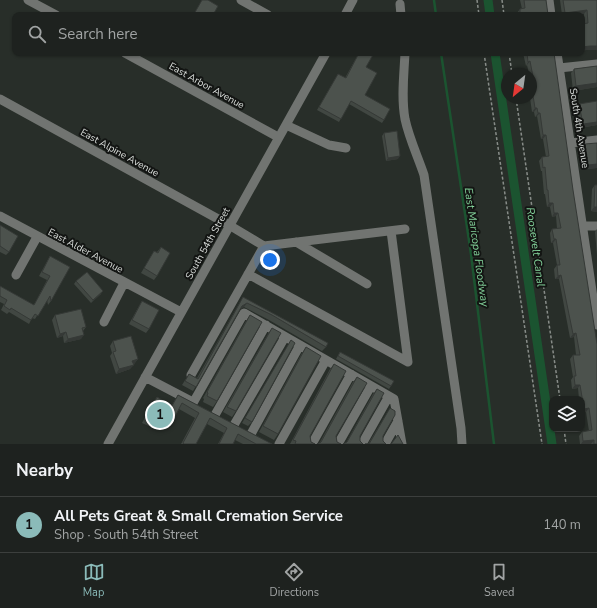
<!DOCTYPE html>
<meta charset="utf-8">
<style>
:root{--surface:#1e221f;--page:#2b2f2c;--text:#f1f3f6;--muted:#a1a4a4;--line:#3c3f3d;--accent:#8bbbb9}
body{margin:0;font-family:"Nunito Sans",sans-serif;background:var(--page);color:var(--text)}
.controls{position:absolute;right:12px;bottom:12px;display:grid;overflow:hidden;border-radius:8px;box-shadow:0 1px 3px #0004}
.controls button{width:36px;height:36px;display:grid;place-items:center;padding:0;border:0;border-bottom:1px solid var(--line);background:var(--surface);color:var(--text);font:20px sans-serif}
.compass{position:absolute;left:501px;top:68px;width:36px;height:36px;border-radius:50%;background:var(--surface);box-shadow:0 1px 3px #0004;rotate:209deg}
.you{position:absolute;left:270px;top:260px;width:14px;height:14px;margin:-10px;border:3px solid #fff;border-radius:50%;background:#1a73e8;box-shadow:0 0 0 6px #1a73e833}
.badge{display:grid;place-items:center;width:26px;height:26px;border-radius:50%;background:var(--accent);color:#111;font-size:13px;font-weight:700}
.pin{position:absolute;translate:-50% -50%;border:2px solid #fff;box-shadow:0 1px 4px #0006}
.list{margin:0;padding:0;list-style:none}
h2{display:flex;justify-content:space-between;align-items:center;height:52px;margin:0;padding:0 16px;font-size:17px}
h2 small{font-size:13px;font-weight:400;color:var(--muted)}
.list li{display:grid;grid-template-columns:26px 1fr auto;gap:12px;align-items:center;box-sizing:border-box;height:56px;padding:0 16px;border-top:1px solid var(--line)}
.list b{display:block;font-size:15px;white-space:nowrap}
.list p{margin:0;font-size:13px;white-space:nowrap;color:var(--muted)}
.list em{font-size:13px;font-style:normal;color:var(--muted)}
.icon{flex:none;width:22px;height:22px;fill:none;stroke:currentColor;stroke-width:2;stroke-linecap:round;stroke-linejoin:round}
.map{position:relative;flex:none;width:597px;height:444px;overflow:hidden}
.search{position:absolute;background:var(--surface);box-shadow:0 1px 3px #0004;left:12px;right:12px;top:12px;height:44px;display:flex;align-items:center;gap:10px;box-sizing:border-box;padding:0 14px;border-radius:8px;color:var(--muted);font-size:15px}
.sheet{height:108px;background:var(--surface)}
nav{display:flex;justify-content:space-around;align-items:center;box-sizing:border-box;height:56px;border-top:1px solid var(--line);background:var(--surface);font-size:11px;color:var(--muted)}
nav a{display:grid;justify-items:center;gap:2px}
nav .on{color:var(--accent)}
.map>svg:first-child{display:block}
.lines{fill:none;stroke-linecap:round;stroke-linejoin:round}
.stream{stroke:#1b5430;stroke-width:2.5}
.canal{stroke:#1b5430;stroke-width:9}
.path{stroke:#888d89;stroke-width:1.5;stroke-dasharray:3 2;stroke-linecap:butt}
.minor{stroke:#717471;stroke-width:9}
.wall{fill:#414742}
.shaded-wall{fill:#353936}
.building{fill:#4c524d;stroke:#353936}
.labels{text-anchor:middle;stroke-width:4;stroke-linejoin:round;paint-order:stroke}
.street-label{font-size:10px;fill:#d9ddda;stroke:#131513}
.water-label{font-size:11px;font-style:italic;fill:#85d69d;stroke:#131513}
</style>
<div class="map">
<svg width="597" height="444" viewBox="0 0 597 444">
<rect width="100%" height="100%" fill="#282e29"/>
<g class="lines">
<path class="stream" d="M434 0 436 15
M441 53 471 254 494 444"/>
<path class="canal" d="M488 0 490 15
M495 53 552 444"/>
<path class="path" d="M477 0 479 15
M502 0 504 15
M484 53 542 444
M509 53 512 74
M516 98 560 399
M564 429 566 444"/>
<path class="minor" d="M28 0 56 15
M241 0 268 15
M549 0 551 15
M400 4 401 15
M345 15 353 0
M125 53 278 137
M405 53C404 75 401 97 405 119 409 138 418 157 424 175L461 428 462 444
M557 53 597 325
M559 68 597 64
M0 99 229 225 264 246 405 229
M286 125 329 145 346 148
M571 143 597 140
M0 216 181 312
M583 226H597
M391 231 408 362
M296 242 367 284
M248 274 408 362
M16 275 37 237
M104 322 124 283
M191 375 264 246
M145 377 189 400
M193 403 244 313 394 399 402 444
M215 415 266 325
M234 425 285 337
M251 434 300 345
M108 444 326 53
M279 444 326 360
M312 444 351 374
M338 444 371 386
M362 444 389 396
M385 444 398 421"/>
</g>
<path class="wall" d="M520 0H546L548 15H517V13L520 9H522Z
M560 0H597L587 50 584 14 576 15H562Z
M359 53H374L366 67 365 95 384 120 382 123 349 104 339 122 317 110 338 74 345 78Z
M523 53H554L597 444H580L579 436 582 432 589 431 586 412 582 413V399H579L578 388 572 389 571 380 573 377 570 359 573 355H576L574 337 570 338 559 279H555L554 269 557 265 553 243H551L550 233 552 229H557L556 216 552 217 550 207H547L545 194H544L542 171H541L539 161 542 157H546L543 139H541L537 116 535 117 534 112H532L530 98H531V74H529L527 65 526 66Z
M597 66V87L573 91 571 73 574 69Z
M579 104 597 125 580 128 576 108Z
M384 133 398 159 386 161 382 136Z
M585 144 597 168 586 169 583 148Z
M595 185H597V212L591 211 592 189Z
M0 225 9 252 6 255 0 252Z
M597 229V255L595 232Z
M161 247 157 276 154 280 141 273 154 251 157 252Z
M50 256 51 301 48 305 47 300 35 319 32 318 29 324 9 312 7 314 1 310 4 304 0 302V286L34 305 47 280 39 276Z
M76 281 101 294 91 303 74 284Z
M243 297 326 347 322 351 269 320 244 307 240 309 193 391 182 385 189 374 197 378 240 302Z
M142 301 149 329 146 333 129 324 139 306Z
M55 315 86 327 83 331 81 339 64 343 63 336 57 338 52 320Z
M250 315 217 401 213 407 203 402 204 399 203 398 246 321Z
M272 328 236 411 232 417 223 412 268 334Z
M291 340 252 422 248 426 242 423Z
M113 341 138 359 134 364H133L130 369 116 374 110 356 112 353 110 346Z
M306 347 278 434 274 440 259 432 302 353Z
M340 352 391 386 389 389 336 359Z
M334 364 310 436 311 442 315 444H290L330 369Z
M357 377 336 436 337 442H320L353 382Z
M377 389 360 436V441L346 443 373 394Z
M178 395 272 444H243L235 440 233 444H218L224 433 207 424 196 444H181L195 418 179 409 171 424 167 429 160 425 158 427 155 426 153 428 142 423 153 402 157 397 172 405Z
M390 408 383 436V441L368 444Z"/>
<path class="shaded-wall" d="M587 10 584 14 576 15H564L565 13Z
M590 46H597V50H587L582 51V47Z
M530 61 527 65 526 66 528 62Z
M597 83V87L573 91 576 86Z
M535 108H537L534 112H532Z
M538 113H540L537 116 535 117Z
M597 122V125L580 128 583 124Z
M543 135H546L543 139H541Z
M400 156 398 159 386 161 388 158Z
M597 164V168L586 169 588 165Z
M549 203H553L550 207H547Z
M594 207H597V212L591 211Z
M554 213H558L556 216 552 217Z
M554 239H556L553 243H551Z
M561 275 559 279H555L558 276Z
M103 291 101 294 91 303 93 300Z
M247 303 244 307 239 310 242 306Z
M66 332 63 336 57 338 60 334Z
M576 333 574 337 570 338 573 334Z
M84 335 81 339 64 343 68 339Z
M138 359 134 364 129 365 132 361Z
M134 365 130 369 116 374 119 369Z
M575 385H580L578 388 572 389Z
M589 408 586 412 582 413V411L584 409Z
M594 440 591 444H581L583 441Z"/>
<path class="building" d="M202 0H208L218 6 213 15H195L194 14Z
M524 0H546L548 15H520V9L525 8Z
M563 0H597V46H590L582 47V24L588 23 587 10 565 13Z
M359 53H374L366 67 377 73 365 95 390 109 384 120 351 101 341 119 319 107 338 74 346 78Z
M527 53H554L573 190 597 344V444H594V440L583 441 582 432 592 430 589 408 584 409 580 385H575L574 376H576L573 355H580L576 333 573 334 561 275 558 276 557 265H560L556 239H554L552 229 561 228 558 213H554L553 203H549L548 190H547L545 167 543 168 542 157 549 156 546 135H543L540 113H538L537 108H535L531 83V82H534L530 61 528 62Z
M597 66V83L576 86 574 69Z
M597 101V122L583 124 579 104Z
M397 131 400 156 388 158 384 133Z
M597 143V164L588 165 585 144Z
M595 185H597V207H594Z
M0 225 18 236 9 252 0 246Z
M161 247 170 253 157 276 144 268 154 251 158 253Z
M50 256 70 267 51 301 50 296 38 316 35 314 31 320 11 308 10 310 4 306 7 300 0 296V286L34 305 50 276 42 272Z
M87 272 103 291 93 300 76 281Z
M243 297 328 343 326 347 272 315 247 303 242 306 196 387 185 381 189 374 198 379Z
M142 301 159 310 149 329 132 320Z
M81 309 86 327 82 328 84 335 68 339 66 332 60 334 55 315Z
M250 315 262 322 217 401 207 396 208 393 207 392Z
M272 328 281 333 236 411 227 407Z
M131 336 138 359 132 361 134 365 119 369 113 352 116 351 113 341Z
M291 340 295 343 252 422 245 418Z
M306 347 321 356 278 434 263 426Z
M340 352 394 381 391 386 338 356Z
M334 364 346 371 310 436 311 442 315 444H295L296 441 293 440Z
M357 377 367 383 336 436 337 442 341 444H317L321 442Z
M377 389 384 393 360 436V441L363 444H343L347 442Z
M178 395 272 444H256L238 434 233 444H219L227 428 210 418 196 444H184L183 443 199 413 182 403 171 424 163 419 162 422 158 420 157 423 146 417 157 397 172 406Z
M390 408 395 411V415L383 436V441L386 444H365H369Z
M398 435 403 444H391Z"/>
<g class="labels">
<g class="street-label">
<text transform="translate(207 85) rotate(29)" y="4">East Arbor Avenue</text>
<text transform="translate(580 128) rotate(81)" y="4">South 4th Avenue</text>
<text transform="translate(120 152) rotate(29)" y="4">East Alpine Avenue</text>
<text transform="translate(207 243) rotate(-61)" y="4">South 54th Street</text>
<text transform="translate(86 250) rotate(28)" y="4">East Alder Avenue</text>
</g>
<g class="water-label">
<text transform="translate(477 247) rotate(82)" y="4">East Maricopa Floodway</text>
<text transform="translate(536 247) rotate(82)" y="4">Roosevelt Canal</text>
</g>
</g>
</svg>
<div class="controls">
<button><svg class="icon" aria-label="layers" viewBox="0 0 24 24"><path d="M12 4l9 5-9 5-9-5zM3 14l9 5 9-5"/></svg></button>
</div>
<svg class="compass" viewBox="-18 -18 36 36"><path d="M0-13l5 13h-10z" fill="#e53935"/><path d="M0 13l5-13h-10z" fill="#a1a4a4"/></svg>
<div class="you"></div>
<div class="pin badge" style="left:160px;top:415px">1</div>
<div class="search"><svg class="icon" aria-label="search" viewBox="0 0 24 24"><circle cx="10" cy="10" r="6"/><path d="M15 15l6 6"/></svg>Search here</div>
</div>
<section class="sheet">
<h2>Nearby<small></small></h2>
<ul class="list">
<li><span class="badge">1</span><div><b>All Pets Great &amp; Small Cremation Service</b><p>Shop · South 54th Street</p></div><em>140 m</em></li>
</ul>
</section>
<nav>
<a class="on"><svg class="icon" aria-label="map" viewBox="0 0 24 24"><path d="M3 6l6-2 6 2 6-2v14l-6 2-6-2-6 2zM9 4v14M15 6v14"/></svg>Map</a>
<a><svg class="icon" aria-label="directions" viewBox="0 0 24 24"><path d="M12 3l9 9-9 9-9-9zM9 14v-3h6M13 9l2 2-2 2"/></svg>Directions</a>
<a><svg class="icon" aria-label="saved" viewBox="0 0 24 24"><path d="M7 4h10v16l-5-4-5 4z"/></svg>Saved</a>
</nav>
